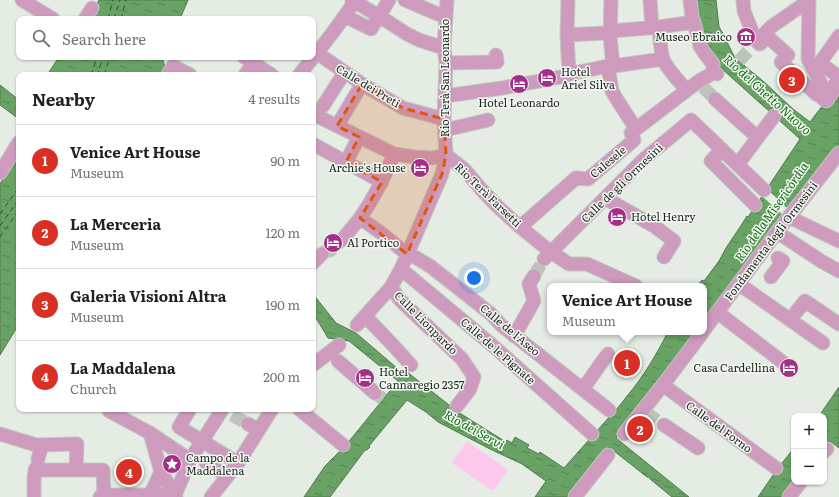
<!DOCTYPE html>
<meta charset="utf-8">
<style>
:root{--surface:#fff;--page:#f2f2f2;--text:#202124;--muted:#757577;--line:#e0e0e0;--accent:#d93025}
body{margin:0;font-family:Literata,serif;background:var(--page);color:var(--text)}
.controls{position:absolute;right:12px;bottom:12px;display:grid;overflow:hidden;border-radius:8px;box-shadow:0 1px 3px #0004}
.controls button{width:36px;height:36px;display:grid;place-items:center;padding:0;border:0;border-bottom:1px solid var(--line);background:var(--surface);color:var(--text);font:20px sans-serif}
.you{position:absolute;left:474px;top:278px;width:14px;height:14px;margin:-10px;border:3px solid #fff;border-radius:50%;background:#1a73e8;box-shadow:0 0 0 6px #1a73e833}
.badge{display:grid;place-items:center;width:26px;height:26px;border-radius:50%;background:var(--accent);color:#fff;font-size:13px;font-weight:700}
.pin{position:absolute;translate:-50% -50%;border:2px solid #fff;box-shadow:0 1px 4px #0006}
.popup{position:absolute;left:547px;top:283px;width:160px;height:52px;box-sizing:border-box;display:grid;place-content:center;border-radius:8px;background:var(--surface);filter:drop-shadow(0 1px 3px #0005);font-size:13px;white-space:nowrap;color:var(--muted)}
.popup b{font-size:15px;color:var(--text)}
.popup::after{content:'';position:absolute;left:50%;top:100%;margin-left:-8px;border:8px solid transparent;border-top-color:var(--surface)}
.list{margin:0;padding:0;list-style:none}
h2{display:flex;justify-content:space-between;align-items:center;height:52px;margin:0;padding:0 16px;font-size:17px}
h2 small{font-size:13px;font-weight:400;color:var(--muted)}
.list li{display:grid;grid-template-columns:26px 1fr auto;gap:12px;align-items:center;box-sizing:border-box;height:72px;padding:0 16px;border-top:1px solid var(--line)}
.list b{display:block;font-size:15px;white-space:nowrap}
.list p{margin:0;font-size:13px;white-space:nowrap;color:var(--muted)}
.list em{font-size:13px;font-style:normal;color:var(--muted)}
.icon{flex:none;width:22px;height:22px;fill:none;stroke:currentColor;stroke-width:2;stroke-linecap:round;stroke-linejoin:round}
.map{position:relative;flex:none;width:839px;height:497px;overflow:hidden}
.search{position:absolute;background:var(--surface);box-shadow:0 1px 3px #0004;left:16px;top:16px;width:300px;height:44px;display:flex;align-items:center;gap:10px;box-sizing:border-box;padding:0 14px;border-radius:8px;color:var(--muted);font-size:15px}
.panel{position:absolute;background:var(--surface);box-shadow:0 1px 3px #0004;left:16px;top:72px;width:300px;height:340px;border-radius:8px}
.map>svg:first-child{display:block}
.grass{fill:#fec8ed}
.water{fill:url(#water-ripples);stroke:#527b4f}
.pier{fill:#e4ece3}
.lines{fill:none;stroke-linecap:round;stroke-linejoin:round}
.ferry{stroke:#116613;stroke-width:1;stroke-dasharray:5 4;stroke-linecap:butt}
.street-tunnel{stroke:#bcc3bb;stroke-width:13;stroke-dasharray:13 6;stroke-linecap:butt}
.street-casing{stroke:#c0c7bf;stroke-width:15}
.street{stroke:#ce9bbe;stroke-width:13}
.marked{fill:#de560d;fill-opacity:0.2;stroke:#de560d;stroke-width:3;stroke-dasharray:8 5;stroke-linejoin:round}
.labels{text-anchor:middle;stroke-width:3;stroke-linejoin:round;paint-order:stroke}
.poi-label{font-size:11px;fill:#1d201c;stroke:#f1f9f0;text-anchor:start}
.street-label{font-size:11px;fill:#1d201c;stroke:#f1f9f0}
.water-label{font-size:12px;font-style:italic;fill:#116613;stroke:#f1f9f0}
</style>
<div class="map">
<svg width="839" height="497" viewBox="0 0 839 497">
<defs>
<pattern id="water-ripples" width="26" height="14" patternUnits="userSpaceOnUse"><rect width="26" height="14" fill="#68a265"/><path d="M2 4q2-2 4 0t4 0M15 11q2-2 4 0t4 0" fill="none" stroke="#558452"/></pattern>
</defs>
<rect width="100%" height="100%" fill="#e4ece3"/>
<path class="grass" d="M467 441 508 470 493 491 452 463Z"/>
<path class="water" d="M99 0H188L180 19H89L95 8Z
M694 0H716L719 27 727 40H726L735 58 763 81 793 109 810 122 826 101 839 80V148L704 323V286H697L702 280 704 281 719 261 726 248 742 224 747 216 748 217 800 139 721 68 707 52Z
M59 57H164L163 61 168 74 167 75H47Z
M0 85 19 100V119L0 105Z
M19 150V324L0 355V184Z
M313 294 336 323 356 333 404 374 407 372 458 412 506 442 507 440 512 443 515 437 529 445 527 448 539 454 540 452 564 468 611 415C617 409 622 403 627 396 644 376 656 355 668 332H697L662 379 616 438 689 497H672L650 479V478L648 477H647L609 447 569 497H535L546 481 522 464 490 449 438 422 426 412 407 400 369 446 370 447 367 450H365L330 497H304L325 466 346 445 398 381 349 341 328 338 313 313Z
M839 387V448L830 441 824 448V416H819Z
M794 448V482L786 497H758L778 468Z"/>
<path class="pier" d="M767 189 790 211 785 217 763 197V195Z"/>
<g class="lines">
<path class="ferry" d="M108 19 113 0
M114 19 120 0
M121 19 126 0
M91 75 97 57
M100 75 98 73 103 57
M106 75 105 72 110 57
M0 214 19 187
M0 226 19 199
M0 237 19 210"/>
<path class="street-tunnel" d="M739 61 761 37 765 41
M703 87 715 99
M322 254 327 250 330 251 342 240
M534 276 544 259
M375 393 383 399
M646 413 664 425
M232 415 248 424"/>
<g class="street-casing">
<path id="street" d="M22 0 53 19
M352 0 379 16 407 34 419 40 444 48
M405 0 445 17
M568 0 567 35 569 74
M611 0 610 36 613 66
M650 0 652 27
M690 0 692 17 695 26 700 46 705 54 713 64V73
M743 0 744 11 755 39 760 44 767 36 788 55 781 62 816 94 820 96 826 101 828 99 825 97 829 92 831 94 837 86 835 84 839 80
M809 0 808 59 827 95
M345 16 371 29 389 0
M85 19 92 8
M659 27C660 37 660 49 663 59 668 71 679 80 686 90
M567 35 605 33 611 31 659 27 694 22
M839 36 820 63 839 77
M761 37 771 27 808 1
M317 53 362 84 403 108 444 119
M244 57 272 75
M446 63 497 62 496 55
M608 66 612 91 616 98 636 129
M168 75 173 66 190 75
M245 75 253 63
M299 75C319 51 338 27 354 2
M445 96 502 88 566 76 569 74 608 66H613L663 59
M715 99 757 137
M323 106 344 73
M313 114 394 154 414 157 432 158 446 155
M337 126 362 84
M445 130 488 120
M313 144 382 182
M722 149 711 161 755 205
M446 155 465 170 481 189 497 206 520 227 551 252 569 264H587L636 286
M346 162 359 137
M738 164 774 116
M0 173 19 142
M605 198 654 226 674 241 664 257
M790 216 795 220 839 241
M360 218C374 198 385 176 394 154
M520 227 576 178 588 179 634 140 631 133 636 129 699 81 713 73 717 74
M777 232 821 261 839 271
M342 240 360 218 381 233 407 254
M408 253 430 266 491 314 501 325 609 410
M544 259 643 160 691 120 764 190
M313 263 322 254
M401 269 492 345 592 434
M771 277 783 261 778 258
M739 284 823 343
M391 287 400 300 462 359 474 377 470 389 457 406
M717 312 785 364
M365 316 392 344 411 365
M790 320 805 301 839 324
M357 325 391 287 401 269 442 174 446 155 444 119 446 63 444 48 447 0
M704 330 777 232 839 153
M514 336 534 301 529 284 534 276
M338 361 375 393
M313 365 339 345
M663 385 776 468
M583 389 604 359 608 354
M110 409 109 411 150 433 190 460
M190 409 179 427 238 463
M299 409 343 445
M248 424 259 430
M664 425 698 448
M150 433 161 472 150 495
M0 434 36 445 77 444 76 470
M624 434 663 385 703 332
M824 452 827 449
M38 459 42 445
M206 463 227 476
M35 470H103L104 495
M161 472 175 495
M34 497V477L36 468
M100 497 104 495H175
M176 497 175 495 190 460 222 410
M211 497 238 463 272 409
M575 497 608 455
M789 497 801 482"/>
</g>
<use href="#street" class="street"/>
</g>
<path class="marked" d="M362 84 403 108 444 119 446 155 442 174 407 254 360 218 382 182 346 162 359 137 337 126Z"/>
<defs>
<g id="museum-disc" transform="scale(1)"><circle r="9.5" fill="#a32f89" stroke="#f1f9f0"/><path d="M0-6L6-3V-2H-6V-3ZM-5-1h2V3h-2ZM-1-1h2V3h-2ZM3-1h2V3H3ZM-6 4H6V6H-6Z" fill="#fff"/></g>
<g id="hotel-disc" transform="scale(1)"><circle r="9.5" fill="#a32f89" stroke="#f1f9f0"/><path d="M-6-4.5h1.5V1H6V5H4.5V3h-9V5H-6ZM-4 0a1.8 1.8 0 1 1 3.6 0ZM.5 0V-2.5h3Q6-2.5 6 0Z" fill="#fff"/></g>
<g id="sight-disc" transform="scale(1)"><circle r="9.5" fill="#a32f89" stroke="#f1f9f0"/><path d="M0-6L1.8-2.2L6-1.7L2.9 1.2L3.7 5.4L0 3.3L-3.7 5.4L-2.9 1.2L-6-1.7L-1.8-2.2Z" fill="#fff"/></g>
</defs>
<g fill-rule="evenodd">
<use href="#museum-disc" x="746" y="37"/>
<use href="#hotel-disc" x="547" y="78"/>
<use href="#hotel-disc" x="519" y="84"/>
<use href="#hotel-disc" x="420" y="168"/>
<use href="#hotel-disc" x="617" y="217"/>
<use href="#hotel-disc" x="333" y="243"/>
<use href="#hotel-disc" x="789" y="368"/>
<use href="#hotel-disc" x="365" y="378"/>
<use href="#sight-disc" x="172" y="464"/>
</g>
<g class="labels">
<g class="poi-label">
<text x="732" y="41" text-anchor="end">Museo Ebraico</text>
<text x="561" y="76">Hotel<tspan x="561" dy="13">Ariel Silva</tspan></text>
<text x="519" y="107" text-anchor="middle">Hotel Leonardo</text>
<text x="406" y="172" text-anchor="end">Archie's House</text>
<text x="631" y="221">Hotel Henry</text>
<text x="347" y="247">Al Portico</text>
<text x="775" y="372" text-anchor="end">Casa Cardellina</text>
<text x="379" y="376">Hotel<tspan x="379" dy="13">Cannaregio 2357</tspan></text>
<text x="186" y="462">Campo de la<tspan x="186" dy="13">Maddalena</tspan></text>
</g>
<g class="street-label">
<text transform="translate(445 78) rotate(-90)" y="4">Rio Terà San Leonardo</text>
<text transform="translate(368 86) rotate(31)" y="4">Calle dei Preti</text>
<text transform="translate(608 162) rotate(-40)" y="4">Calesele</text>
<text transform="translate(622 183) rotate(-44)" y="4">Calle de gli Ormesini</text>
<text transform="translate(488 195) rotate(44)" y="4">Rio Terà Farsetti</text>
<text transform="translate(771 241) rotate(-53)" y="4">Fondamenta degli Ormesini</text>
<text transform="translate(426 323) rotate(45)" y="4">Calle Lionpardo</text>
<text transform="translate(510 330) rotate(40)" y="4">Calle de l'Aseo</text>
<text transform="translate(498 351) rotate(41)" y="4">Calle de le Pignate</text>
<text transform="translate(719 427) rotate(36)" y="4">Calle del Forno</text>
</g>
<g class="water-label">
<text transform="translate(767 95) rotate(42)" y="4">Rio del Ghetto Nuovo</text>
<text transform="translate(772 212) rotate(-55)" y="4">Rio della Misericórdia</text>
<text transform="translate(474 430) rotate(29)" y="4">Rio dei Servi</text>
</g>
</g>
</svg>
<div class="controls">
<button>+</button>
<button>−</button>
</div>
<div class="you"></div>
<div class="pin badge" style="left:627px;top:363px">1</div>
<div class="popup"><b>Venice Art House</b>Museum</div>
<div class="pin badge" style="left:640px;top:429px">2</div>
<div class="pin badge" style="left:792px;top:80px">3</div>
<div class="pin badge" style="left:129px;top:472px">4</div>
<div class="search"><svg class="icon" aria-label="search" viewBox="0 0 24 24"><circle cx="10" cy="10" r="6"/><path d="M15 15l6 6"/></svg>Search here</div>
<section class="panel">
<h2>Nearby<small>4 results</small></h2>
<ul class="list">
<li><span class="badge">1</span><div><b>Venice Art House</b><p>Museum</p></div><em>90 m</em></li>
<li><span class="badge">2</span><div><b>La Merceria</b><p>Museum</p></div><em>120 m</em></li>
<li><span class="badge">3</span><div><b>Galeria Visioni Altra</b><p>Museum</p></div><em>190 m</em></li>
<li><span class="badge">4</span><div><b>La Maddalena</b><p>Church</p></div><em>200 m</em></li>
</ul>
</section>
</div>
